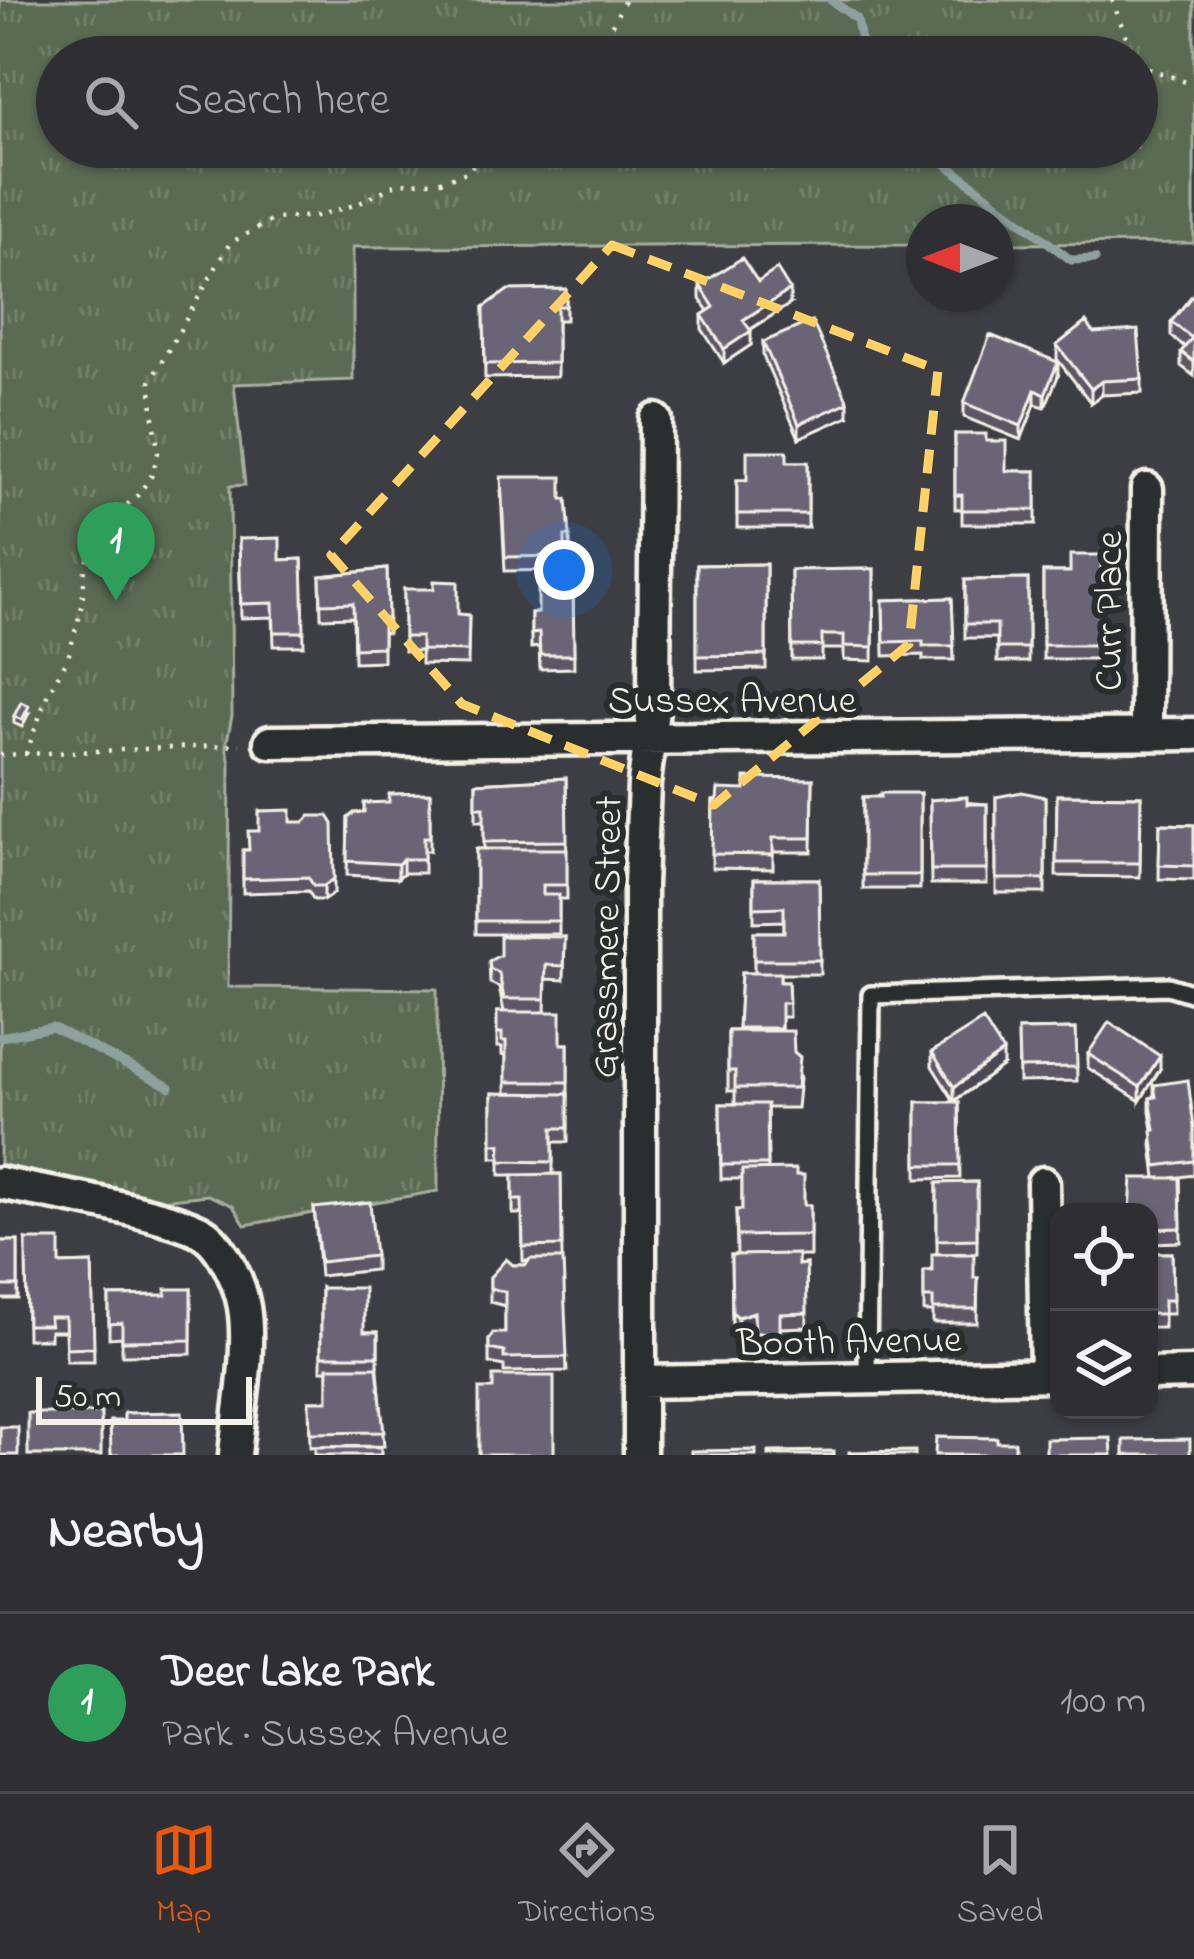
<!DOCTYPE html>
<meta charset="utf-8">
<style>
:root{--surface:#2e2e33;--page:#36363b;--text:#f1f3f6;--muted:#a7a8ac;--line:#494a4e;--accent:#ea580c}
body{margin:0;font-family:"Indie Flower",sans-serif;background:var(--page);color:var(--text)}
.controls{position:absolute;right:36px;bottom:36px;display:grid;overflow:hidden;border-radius:24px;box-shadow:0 3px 9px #0004}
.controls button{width:108px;height:108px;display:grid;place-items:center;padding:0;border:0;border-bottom:3px solid var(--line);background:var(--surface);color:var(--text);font:60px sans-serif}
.compass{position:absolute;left:906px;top:204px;width:108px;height:108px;border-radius:50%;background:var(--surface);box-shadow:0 3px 9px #0004;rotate:270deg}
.scale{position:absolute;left:36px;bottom:30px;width:216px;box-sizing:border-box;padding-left:12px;border:6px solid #f4f1e8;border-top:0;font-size:33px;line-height:42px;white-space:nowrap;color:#f4f1e8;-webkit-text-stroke:9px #2a2d2e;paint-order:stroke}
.you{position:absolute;left:564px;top:570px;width:42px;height:42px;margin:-30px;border:9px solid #fff;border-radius:50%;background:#1a73e8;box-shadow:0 0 0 18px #1a73e833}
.badge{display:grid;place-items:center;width:78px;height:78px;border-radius:50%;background:var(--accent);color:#fff;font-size:39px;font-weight:700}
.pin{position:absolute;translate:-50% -99px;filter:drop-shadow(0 3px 6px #0008)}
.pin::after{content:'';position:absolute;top:63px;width:42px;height:36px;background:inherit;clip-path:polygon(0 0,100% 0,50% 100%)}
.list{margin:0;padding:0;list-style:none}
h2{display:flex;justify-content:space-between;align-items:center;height:156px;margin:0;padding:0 48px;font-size:51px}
h2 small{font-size:39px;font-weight:400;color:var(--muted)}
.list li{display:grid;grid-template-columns:78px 1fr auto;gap:36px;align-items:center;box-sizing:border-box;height:180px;padding:0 48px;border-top:3px solid var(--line)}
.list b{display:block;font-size:45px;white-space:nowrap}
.list p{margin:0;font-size:39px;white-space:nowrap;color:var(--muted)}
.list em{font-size:39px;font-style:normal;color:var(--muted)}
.icon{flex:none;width:66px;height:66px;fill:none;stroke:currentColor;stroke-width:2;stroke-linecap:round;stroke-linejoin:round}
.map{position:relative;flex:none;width:1194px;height:1455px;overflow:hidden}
.search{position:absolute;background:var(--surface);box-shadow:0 3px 9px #0004;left:36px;right:36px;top:36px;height:132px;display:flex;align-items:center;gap:30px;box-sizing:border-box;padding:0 42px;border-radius:66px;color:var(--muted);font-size:45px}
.sheet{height:336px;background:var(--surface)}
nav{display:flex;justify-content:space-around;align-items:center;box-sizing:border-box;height:168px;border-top:3px solid var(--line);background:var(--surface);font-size:33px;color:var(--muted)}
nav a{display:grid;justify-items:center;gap:6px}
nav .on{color:var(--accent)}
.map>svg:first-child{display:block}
.park{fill:url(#park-tufts);stroke:#a7ae9d;stroke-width:3;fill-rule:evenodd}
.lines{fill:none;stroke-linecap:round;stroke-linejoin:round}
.stream{stroke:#8fa19e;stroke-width:9}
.service-casing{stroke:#f4f1e8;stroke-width:24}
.minor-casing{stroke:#f4f1e8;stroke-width:39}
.path{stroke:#f4f1e8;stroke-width:4.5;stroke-dasharray:3 9;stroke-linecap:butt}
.service{stroke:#2a2d2e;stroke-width:15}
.minor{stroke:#2a2d2e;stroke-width:30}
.wall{fill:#5b5765;stroke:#f4f1e8;stroke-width:3}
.shaded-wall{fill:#4a4753;stroke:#f4f1e8;stroke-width:3}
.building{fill:#6a6576;stroke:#f4f1e8;stroke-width:3}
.marked{fill:none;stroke:#ffd166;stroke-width:9;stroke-dasharray:24 15;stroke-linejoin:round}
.labels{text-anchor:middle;stroke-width:12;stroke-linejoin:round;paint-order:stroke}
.street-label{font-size:39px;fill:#f4f1e8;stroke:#2a2d2e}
</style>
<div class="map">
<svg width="1194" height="1455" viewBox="0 0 1194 1455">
<defs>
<pattern id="park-tufts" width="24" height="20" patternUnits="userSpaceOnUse" patternTransform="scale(3)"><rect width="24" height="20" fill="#5a6a52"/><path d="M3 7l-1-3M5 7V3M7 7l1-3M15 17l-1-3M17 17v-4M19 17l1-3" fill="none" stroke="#72806b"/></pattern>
</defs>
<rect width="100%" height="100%" fill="#3d3e44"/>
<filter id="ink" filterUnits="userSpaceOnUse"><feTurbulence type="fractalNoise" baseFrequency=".00833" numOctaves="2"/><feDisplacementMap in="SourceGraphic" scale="24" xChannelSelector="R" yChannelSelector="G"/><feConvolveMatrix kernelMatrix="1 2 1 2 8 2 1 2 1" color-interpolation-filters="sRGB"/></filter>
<g filter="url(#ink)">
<path class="park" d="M0 0H1194V243L996 244V222H924V245L353 247V380L234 384 245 485 230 486 232 716 226 746 230 763 228 987 437 989 438 1191 245 1225 233 1206 208 1195 161 1200 0 1164ZM57 57H1137V147H57Z"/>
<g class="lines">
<path class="stream" d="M831 0 857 19 864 57
M933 147 937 157 1071 260 1095 259
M0 1037 52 1027 170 1087"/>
<g class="service-casing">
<path id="service" d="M867 1377 871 995 1168 986 1194 994"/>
</g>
<g class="minor-casing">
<path id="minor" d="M1146 734 1147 489
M270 742 1194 734
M0 1183C43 1193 176 1213 206 1235 225 1250 240 1284 244 1307 251 1351 239 1411 235 1455
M1043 1183 1046 1375
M1149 1374 1194 1373
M640 1382 1059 1375
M640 1455V885L644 784 654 701 656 420"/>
</g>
<path class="path" d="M1112 0 1134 57
M595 57 625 0
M1137 64 1194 85
M26 754 48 693 68 658 82 606 85 570 97 531 138 495 152 475 158 453 150 382 230 243 274 219 316 216 358 204 396 184 441 181 470 171 482 147
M0 755 240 745"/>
<use href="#service" class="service"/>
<use href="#minor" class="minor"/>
</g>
<path class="wall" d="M700 285 790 304 750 330 751 345 724 363 702 329V315L708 311 700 299Z
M566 289V320H557V377L485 378 484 307Z
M1194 293V376L1181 366V352L1185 347 1171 336V322Z
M1094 333 1142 379V393L1102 395 1091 403 1057 359V345Z
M763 342 848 416 799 438 763 356Z
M1058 376 1045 407 1035 404 1021 440 964 417V403Z
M955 434 986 441 1006 471H1036V524H962V509H955Z
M787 462H808V528H737V480H747Z
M501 491 562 499 570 536V550H565V570L505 571Z
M239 539 280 560 302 559 304 646H274L273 617 241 618Z
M1101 555 1102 659H1043V572H1070Z
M766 564V669L697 670V565Z
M387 569 388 633H383V661L354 662 353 617 321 618 320 576Z
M874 569 873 661 844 660V649H822V660H792L791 570Z
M1028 579V662H997V638H965V580Z
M573 583 574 668 540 669 539 647 531 648V613H538Z
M404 589 458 614 469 615 468 665 421 664V651H404Z
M952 598 954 660H923V655L884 656 883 600Z
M29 713 22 727 14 723V716Z
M566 778 567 899H559V934H476V849H484V821H476V783Z
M813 779 812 852H773V869L712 868 713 801 745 790Z
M430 793V851H424V873H403L398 878 347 875 348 818 389 802Z
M920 793V889H863V797Z
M1057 795 1141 796 1140 877 1056 876Z
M996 797H1045V893H996Z
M930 800 987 804V884H931Z
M291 822 334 893 324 900H314L308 891 243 893V850H248Z
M1160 824 1194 825V880L1159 879Z
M754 879H819L820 974H780V982H788L789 1017H781V1031L794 1052 800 1078 797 1108H767L768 1170 796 1175 804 1205H810V1256H798V1265L806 1264 807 1327 780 1328V1346L755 1347 754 1326 738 1331 732 1326 731 1255H737L736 1210H742V1179H721L720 1104H735V1091H728V1031H738L741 973H754V932H784V921L754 922Z
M565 937 564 980 546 979 545 1012 561 1044H568V1142H553V1174H561L562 1259 567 1371 504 1372V1366L489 1363V1339L505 1333V1306L490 1302V1277L513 1265H526L529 1261H523L522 1214H513V1175H500V1158H492V1093L506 1094V1055H502V1047H497V1012H504L499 987 490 983 489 961Z
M1076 1029 1077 1081 1019 1082 1018 1030Z
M932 1052 1003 1066 954 1101 932 1066Z
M1088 1054 1160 1069 1140 1101 1088 1068Z
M1154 1085 1194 1127V1175L1172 1178H1180L1181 1242 1149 1243V1212L1156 1178 1152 1145 1153 1130 1150 1111V1098L1154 1097Z
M917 1102H959L960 1178 917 1179Z
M977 1182V1253L938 1254 974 1278H978L977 1323H933V1312H924V1271H932L937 1254V1183Z
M314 1208 375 1256V1270L320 1276Z
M26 1240 60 1264 92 1263 94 1361H66L65 1331H50V1339H27Z
M0 1241H18V1299H0Z
M1149 1253H1172L1173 1314H1164V1328H1149Z
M321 1288 364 1332H378V1370L384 1446 310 1447 309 1401H328V1370H321Z
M191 1289V1354L122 1355V1337L109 1338V1296L166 1295Z"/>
<path class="shaded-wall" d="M790 290V304L743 334V320Z
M751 331V345L724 363V349Z
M1058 362V376L1045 407V394Z
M1102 381V395L1091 403V389Z
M1035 390V404L1021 440V426Z
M848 402V416L799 438V424Z
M403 859V873L398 878V864Z
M334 879V893L324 900V886Z
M1003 1052V1066L954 1101V1087Z
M1160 1056V1069L1140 1101V1087Z
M754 1312V1326L738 1331V1317Z"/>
<path class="building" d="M742 258 758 282 777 269 790 290 743 320 751 331 724 349 702 315 714 307 700 285Z
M566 289V306H557V363L485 364 484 307 508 290Z
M1194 293V362L1181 352 1192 338 1171 322Z
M812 321 848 402 799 424 763 342Z
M1086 322 1094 333 1138 330 1142 379 1102 381 1091 389 1057 345Z
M990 335 1058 362 1045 394 1035 390 1021 426 964 403Z
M955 434H986V441H1006V471H1036V510H962V495H955Z
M747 451H787V462H808V514H737V480H747Z
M501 477H562V499H567L570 536H565V556L505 557Z
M280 538V560L302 559 304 632H274L273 603 241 604 239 539Z
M1070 555H1101L1102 645H1043V572H1070Z
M766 564V655L697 656V565Z
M387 569 388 619H383V647L354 648 353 603 321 604 320 576Z
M874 569 873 647 844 646V635H822V646H792L791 570Z
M1028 579V648H997V624H965V580Z
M434 581 458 582V614L469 615 468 651 421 650V637H404V589H434Z
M538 583H573L574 655H540L539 633 531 634V613H538Z
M952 598 954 646H923V641L884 642 883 600Z
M21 702 29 706 22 720 14 716Z
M566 778 567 841 484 842V807H476V783Z
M745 778 813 779 812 838H773V855L712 854 713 801H717L718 789 745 790Z
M1022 792 1045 797V879H996V797Z
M430 793V837H424V859H403L398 864 347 861 348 818 354 813 364 812V803L389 802V794Z
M881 793H920V875H863V797H881Z
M1057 795 1141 796 1140 863H1056Z
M967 797V804H987V870H931L930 800Z
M291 810V822H304L310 816H328L333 824 334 879 324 886H314L308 877 243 879V850H249L248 831H259V811Z
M1160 824 1194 825V866L1159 865Z
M476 849H567V885H543V895H559V921H476Z
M754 879H819L820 960H754V932H784V907L754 908Z
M500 936 565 937 564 966 546 965 545 999H504L499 973 490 969 489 961 500 955Z
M741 973H780V982H788L789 1003H781V1028H738Z
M497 1012H561V1044H568V1082H506V1041H502V1033H497Z
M983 1020 1003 1052 954 1087 932 1052Z
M1109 1022 1160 1056 1140 1087 1088 1054Z
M1076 1029 1077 1067 1019 1068 1018 1030Z
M728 1031H793L794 1052 800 1057 797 1088H735V1071H728Z
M1188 1080 1194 1127V1161L1156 1166 1152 1131 1155 1130 1150 1098 1156 1097 1154 1085Z
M492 1093 568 1094V1128H553V1162L500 1161 501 1144H492Z
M917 1102H959L960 1165H917Z
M720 1104H767L768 1165H721Z
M796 1169V1175H804V1205H810V1235L737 1236 736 1210H742V1170Z
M561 1174 562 1246 523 1247 522 1200H513V1175Z
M1132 1178H1180L1181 1228 1149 1229V1212H1130Z
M977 1182V1239L937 1240V1183Z
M370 1202 375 1256 320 1262 314 1208Z
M26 1240H60V1264L92 1263 94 1347 66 1348 65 1317H49L50 1325H27Z
M0 1241H18V1286H0Z
M1149 1253H1172L1173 1300H1164V1314H1149Z
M798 1254V1265L806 1264 807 1313 780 1314V1332L755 1333 754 1312 738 1317 732 1312 731 1255Z
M932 1254H974V1278H978L977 1309H933V1298H924V1271H932Z
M506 1259 513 1265H526L530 1259H563L567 1357 504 1358V1352L489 1349V1339L493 1333H505V1292L490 1288V1277Z
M321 1288H364V1332H378V1356H321Z
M166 1289H191V1340L122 1341V1323L109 1324V1296L166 1295Z
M328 1367H377L384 1432 310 1433 309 1401H328Z
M493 1376H554V1455H479V1389H493Z
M182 1412 183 1455H111L110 1421H124V1413Z
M28 1413H101V1455H28Z
M0 1427H18V1455H0Z
M936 1437 997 1438V1442H1015V1455H935Z
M1111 1438 1112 1455H1046V1439Z
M1190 1439V1455H1124V1440Z
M315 1447H381V1455H315Z
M756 1450V1455H691V1451Z
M834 1451V1455H769V1452Z
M915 1451V1455H849V1452Z"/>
</g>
<path class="marked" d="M612 245 938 370 909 644 714 805 462 704 331 555Z"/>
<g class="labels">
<g class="street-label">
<text transform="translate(1107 611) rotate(-90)" y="14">Curr Place</text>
<text x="732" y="712">Sussex Avenue</text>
<text transform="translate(604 937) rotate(-89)" y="14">Grassmere Street</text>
<text transform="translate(849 1339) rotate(-1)" y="14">Booth Avenue</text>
</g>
</g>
</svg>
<div class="controls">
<button><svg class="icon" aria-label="locate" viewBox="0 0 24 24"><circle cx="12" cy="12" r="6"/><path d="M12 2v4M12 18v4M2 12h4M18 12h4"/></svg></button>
<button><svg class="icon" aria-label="layers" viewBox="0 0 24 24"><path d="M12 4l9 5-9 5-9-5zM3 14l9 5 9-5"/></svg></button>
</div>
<svg class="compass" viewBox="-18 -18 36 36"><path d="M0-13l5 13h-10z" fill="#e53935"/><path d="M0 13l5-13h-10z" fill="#a7a8ac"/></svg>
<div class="scale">50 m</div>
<div class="you"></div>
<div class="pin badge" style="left:116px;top:601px;background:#2e9e5b">1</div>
<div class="search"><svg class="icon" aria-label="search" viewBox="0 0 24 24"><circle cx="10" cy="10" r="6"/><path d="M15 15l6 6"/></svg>Search here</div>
</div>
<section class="sheet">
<h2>Nearby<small></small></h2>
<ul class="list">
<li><span class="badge" style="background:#2e9e5b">1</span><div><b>Deer Lake Park</b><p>Park · Sussex Avenue</p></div><em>100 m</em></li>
</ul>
</section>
<nav>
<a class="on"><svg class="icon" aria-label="map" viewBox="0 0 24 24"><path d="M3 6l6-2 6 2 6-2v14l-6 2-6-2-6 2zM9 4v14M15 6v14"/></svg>Map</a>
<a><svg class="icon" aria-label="directions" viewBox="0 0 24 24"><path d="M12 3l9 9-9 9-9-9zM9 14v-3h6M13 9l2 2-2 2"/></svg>Directions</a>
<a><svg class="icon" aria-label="saved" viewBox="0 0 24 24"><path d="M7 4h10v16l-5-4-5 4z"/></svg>Saved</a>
</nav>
